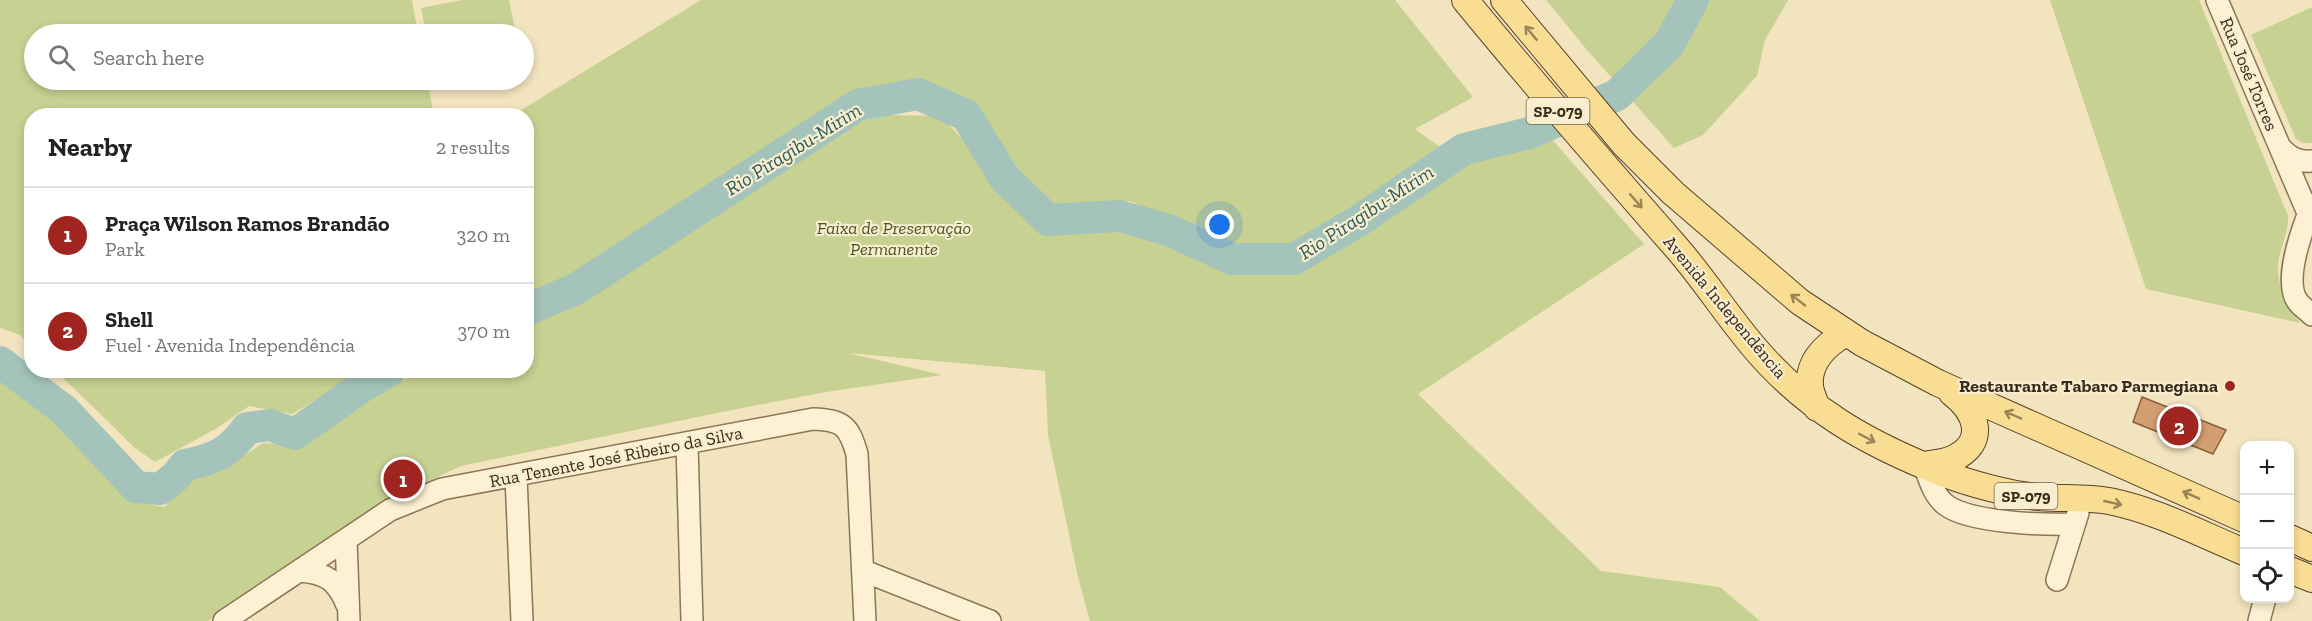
<!DOCTYPE html>
<meta charset="utf-8">
<style>
:root{--surface:#fff;--page:#f2f2f2;--text:#222;--muted:#767676;--line:#e0e0e0;--accent:#a02420}
body{margin:0;font-family:"Zilla Slab",serif;background:var(--page);color:var(--text)}
.controls{position:absolute;right:18px;bottom:18px;display:grid;overflow:hidden;border-radius:12px;box-shadow:0 3px 9px #0003}
.controls button{width:54px;height:54px;display:grid;place-items:center;padding:0;border:0;border-bottom:2px solid var(--line);background:var(--surface);color:var(--text);font:30px sans-serif}
.you{position:absolute;left:1220px;top:225px;width:21px;height:21px;margin:-15px;border:4px solid #fff;border-radius:50%;background:#1a73e8;box-shadow:0 0 0 9px #1a73e833}
.badge{display:grid;place-items:center;width:39px;height:39px;border-radius:50%;background:var(--accent);color:#fff;font-size:20px;font-weight:700}
.pin{position:absolute;translate:-50% -50%;border:3px solid #fff;box-shadow:0 2px 6px #0006}
.list{margin:0;padding:0;list-style:none}
h2{display:flex;justify-content:space-between;align-items:center;height:78px;margin:0;padding:0 24px;font-size:26px}
h2 small{font-size:20px;font-weight:400;color:var(--muted)}
.list li{display:grid;grid-template-columns:39px 1fr auto;gap:18px;align-items:center;box-sizing:border-box;height:96px;padding:0 24px;border-top:2px solid var(--line)}
.list b{display:block;font-size:22px;white-space:nowrap}
.list p{margin:0;font-size:20px;white-space:nowrap;color:var(--muted)}
.list em{font-size:20px;font-style:normal;color:var(--muted)}
.icon{flex:none;width:33px;height:33px;fill:none;stroke:currentColor;stroke-width:2;stroke-linecap:round;stroke-linejoin:round}
.map{position:relative;flex:none;width:2312px;height:621px;overflow:hidden}
.search{position:absolute;background:var(--surface);box-shadow:0 3px 9px #0003;left:24px;top:24px;width:510px;height:66px;display:flex;align-items:center;gap:15px;box-sizing:border-box;padding:0 21px;border-radius:33px;color:var(--muted);font-size:22px}
.panel{position:absolute;background:var(--surface);box-shadow:0 3px 9px #0003;left:24px;top:108px;width:510px;height:270px;border-radius:24px}
.map>svg:first-child{display:block}
.green{fill:#c7d192}
.lines{fill:none;stroke-linecap:round;stroke-linejoin:round}
.river{stroke:#a3c3bb;stroke-width:32}
.building{fill:#d39e72;stroke:#8d5e39;stroke-width:1.5}
.minor-casing{stroke:#8c7556;stroke-width:24}
.major-casing{stroke:#59422b;stroke-width:28}
.minor{stroke:#fcf1d3;stroke-width:21}
.major{stroke:#f9dd93;stroke-width:26}
.oneway{stroke:#9a8458}
.poi-dot{fill:#a02420;stroke:#f8eecf;stroke-width:2}
.labels{text-anchor:middle;stroke-width:4.5;stroke-linejoin:round;paint-order:stroke}
.shield{fill:#f8eecf;stroke:#736652;stroke-width:1.5}
.shield-label{font-size:16px;font-weight:bold;fill:#3a2b1c}
.street-label{font-size:18px;fill:#3a2b1c;stroke:#f8eecf}
.park-label{font-size:18px;font-style:italic;fill:#485820;stroke:#f8eecf}
.poi-label{font-size:18px;font-weight:bold;fill:#3a2b1c;stroke:#f8eecf;text-anchor:end}
.water-label{font-size:20px;font-style:italic;fill:#295b5a;stroke:#f8eecf}
</style>
<div class="map">
<svg width="2312" height="621" viewBox="0 0 2312 621">
<rect width="100%" height="100%" fill="#f2e4bf"/>
<path class="green" d="M0 0H412L418 34H34V80H427L434 115 32 116 31 346 20 335 0 328Z
M462 0H509L516 34H426L421 8Z
M701 0H1395L1473 97 1415 129 1447 152 1349 215 1286 248 1234 247 1130 201 1055 209 1014 163 978 107 927 83 876 88 839 100 568 277 527 294 526 116 513 115Z
M1546 0H1788L1765 40 1757 76 1703 135 1674 148 1587 50Z
M2050 0H2199L2288 216C2288 233 2283 242 2279 257 2274 283 2287 303 2300 323L2146 289Z
M2312 7V143H2303L2296 139 2251 35Z
M889 115 941 116 975 153 1038 227 1139 234 1233 268 1292 275 1343 245 1469 162 1549 136 1644 244 1418 394 1601 571 1720 587 1760 621H1090L1078 577 1048 435 1045 371 848 353 942 375 826 392 732 410 461 466 406 492 345 527 208 621H0V380L41 406 93 464 125 486 141 503 165 507 192 472 239 459 263 443 296 445 382 390 423 371 526 370 527 326 570 307 803 157 849 124Z
M56 371H364L292 414 249 406 217 428 155 462 135 448Z"/>
<g class="lines">
<path class="river" d="M526 310 576 289 858 105 918 94 966 115 1004 177 1048 220 1120 216 1171 231 1232 259H1294L1360 220 1464 149 1529 133 1617 95 1669 44 1693 0
M0 362 64 410 136 487 160 489 175 477 185 465C215 459 229 453 247 428L270 425 295 434 360 388 390 370"/>
</g>
<path class="building" d="M2142 397 2226 430 2213 454 2133 422Z"/>
<g class="lines">
<g class="minor-casing">
<path id="minor" d="M2217 0 2308 213
M2281 148C2290 158 2298 162 2312 161
M2312 205C2303 227 2282 281 2298 302 2302 307 2308 311 2312 315
M687 444 692 621
M1924 465C1929 479 1934 496 1946 505 1970 523 2044 525 2074 524
M516 476 522 621
M346 540 349 621
M300 571C326 573 337 580 347 605
M864 571 990 621
M2057 580 2078 513
M224 621 390 510 442 489 813 419C843 420 849 426 857 454L865 621
M2259 621 2265 598"/>
</g>
<g class="major-casing">
<path id="major" d="M1465 0C1534 84 1605 166 1676 247 1704 279 1726 314 1753 346 1806 409 1866 443 1942 473 1968 483 2011 495 2039 497 2062 499 2085 497 2109 501 2155 510 2201 534 2244 552
M1504 0 1624 144 1673 193 1800 302 1862 343 1938 383 2244 519
M1817 408C1815 401 1810 392 1810 385 1808 360 1827 344 1846 333
M1924 465C1933 463 1944 463 1952 459 1988 443 1977 412 1952 393
M2290 538 2312 548
M2290 570 2312 579"/>
</g>
<use href="#minor" class="minor"/>
<use href="#major" class="major"/>
</g>
<defs><path id="oneway-shaft" d="M-6 0H5M1.5-3L5.5 0L1.5 3" fill="none" stroke-width="1.6" stroke-linecap="round" stroke-linejoin="round" transform="scale(1.5)"/></defs>
<g class="oneway">
<use href="#oneway-shaft" transform="translate(1531 33) rotate(-130)"/>
<use href="#oneway-shaft" transform="translate(1636 201) rotate(49)"/>
<use href="#oneway-shaft" transform="translate(1798 300) rotate(-142)"/>
<use href="#oneway-shaft" transform="translate(2013 415) rotate(-157)"/>
<use href="#oneway-shaft" transform="translate(1867 438) rotate(28)"/>
<use href="#oneway-shaft" transform="translate(2191 495) rotate(-156)"/>
<use href="#oneway-shaft" transform="translate(2113 503) rotate(13)"/>
</g>
<circle class="poi-dot" cx="2230" cy="386" r="6"/>
<g class="labels">
<g class="shield">
<rect x="1526.5" y="98" width="63" height="26" rx="4.5"/>
<rect x="1994.5" y="483" width="63" height="26" rx="4.5"/>
</g>
<g class="shield-label">
<text x="1558" y="117">SP-079</text>
<text x="2026" y="502">SP-079</text>
</g>
<g class="street-label">
<text transform="translate(2249 74) rotate(67)" y="6">Rua José Torres</text>
<text transform="translate(1725 307) rotate(50)" y="6">Avenida Independência</text>
<text transform="translate(616 457) rotate(-11)" y="6">Rua Tenente José Ribeiro da Silva</text>
</g>
<g class="park-label">
<text x="894" y="234">Faixa de Preservação<tspan x="894" dy="21">Permanente</tspan></text>
</g>
<g class="poi-label">
<text x="2218" y="392">Restaurante Tabaro Parmegiana</text>
</g>
<g class="water-label">
<text transform="translate(793 149) rotate(-32)" y="7">Rio Piragibu-Mirim</text>
<text transform="translate(1366 212) rotate(-33)" y="7">Rio Piragibu-Mirim</text>
</g>
</g>
</svg>
<div class="controls">
<button>+</button>
<button>−</button>
<button><svg class="icon" aria-label="locate" viewBox="0 0 24 24"><circle cx="12" cy="12" r="6"/><path d="M12 2v4M12 18v4M2 12h4M18 12h4"/></svg></button>
</div>
<div class="you"></div>
<div class="pin badge" style="left:403px;top:479px">1</div>
<div class="pin badge" style="left:2179px;top:426px">2</div>
<div class="search"><svg class="icon" aria-label="search" viewBox="0 0 24 24"><circle cx="10" cy="10" r="6"/><path d="M15 15l6 6"/></svg>Search here</div>
<section class="panel">
<h2>Nearby<small>2 results</small></h2>
<ul class="list">
<li><span class="badge">1</span><div><b>Praça Wilson Ramos Brandão</b><p>Park</p></div><em>320 m</em></li>
<li><span class="badge">2</span><div><b>Shell</b><p>Fuel · Avenida Independência</p></div><em>370 m</em></li>
</ul>
</section>
</div>
